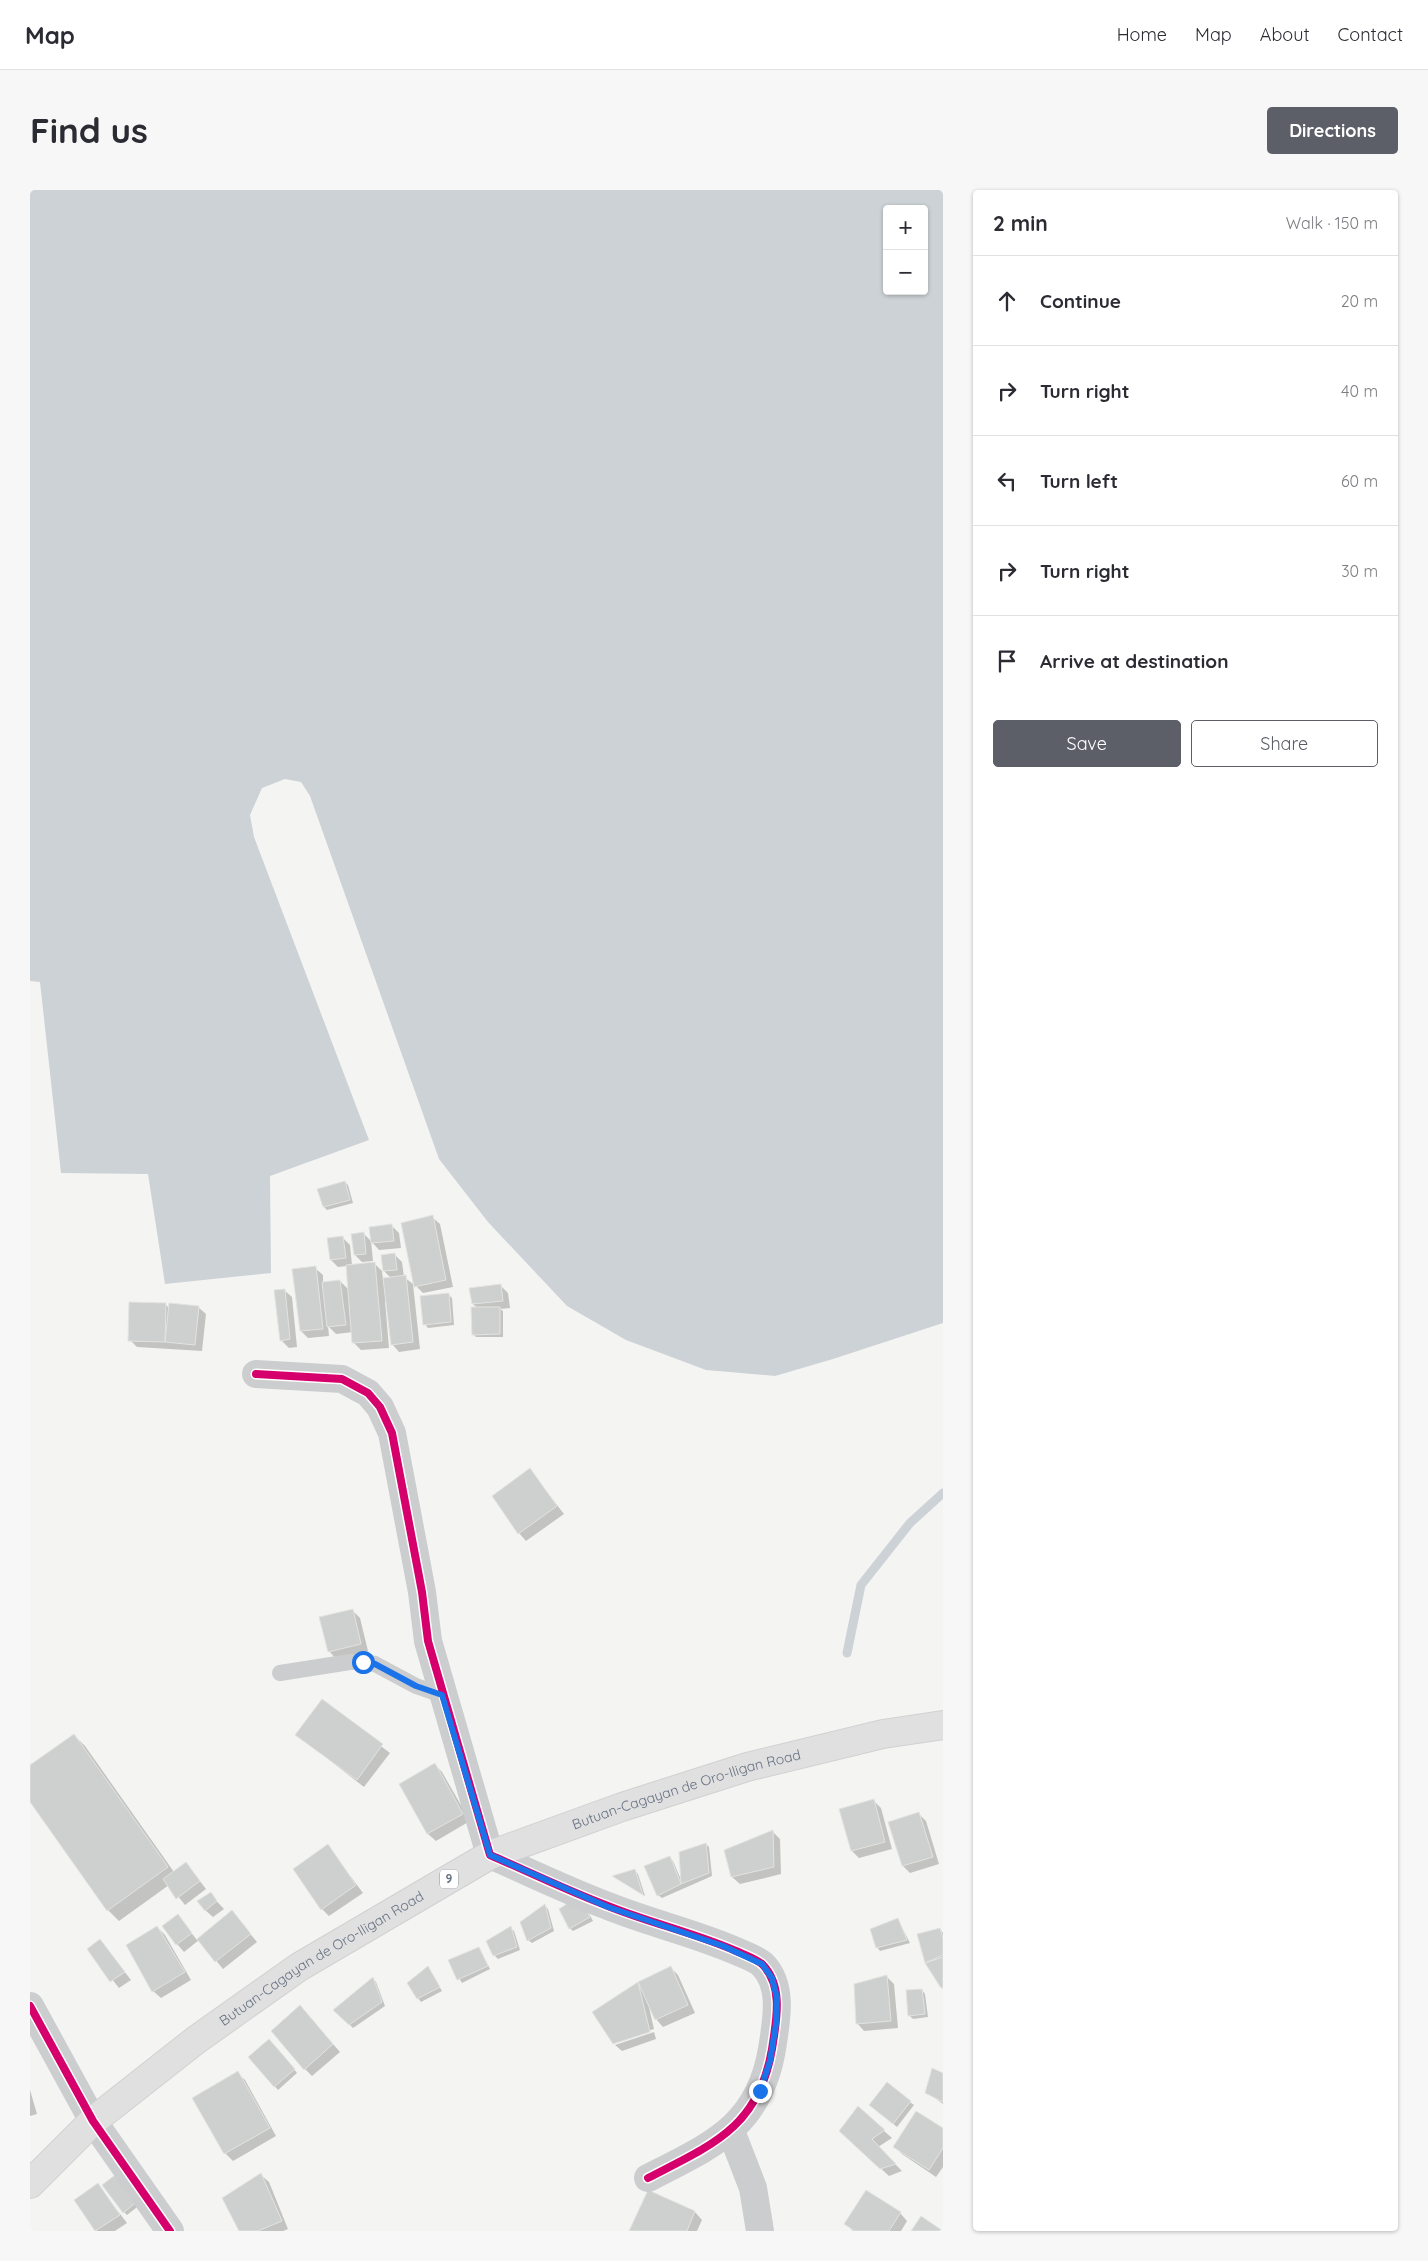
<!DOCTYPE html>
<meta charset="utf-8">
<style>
:root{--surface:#fff;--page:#f7f7f7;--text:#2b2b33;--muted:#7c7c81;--line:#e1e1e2;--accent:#5c5f68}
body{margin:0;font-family:Quicksand,sans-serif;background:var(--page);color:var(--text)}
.controls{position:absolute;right:15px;top:15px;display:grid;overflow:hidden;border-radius:5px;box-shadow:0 1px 4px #0004}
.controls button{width:45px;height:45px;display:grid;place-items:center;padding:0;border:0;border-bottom:1px solid var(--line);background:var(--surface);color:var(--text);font:25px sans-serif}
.stop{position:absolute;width:15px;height:15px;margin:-11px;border:4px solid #1a73e8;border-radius:50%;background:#fff}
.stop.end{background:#1a73e8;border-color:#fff;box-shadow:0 1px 5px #0008}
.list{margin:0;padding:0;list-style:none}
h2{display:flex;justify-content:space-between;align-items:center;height:65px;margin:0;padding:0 20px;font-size:21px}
h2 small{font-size:16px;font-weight:400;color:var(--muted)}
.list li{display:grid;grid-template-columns:32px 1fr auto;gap:15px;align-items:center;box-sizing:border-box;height:90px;padding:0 20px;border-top:1px solid var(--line)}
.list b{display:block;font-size:19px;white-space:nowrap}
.list em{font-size:16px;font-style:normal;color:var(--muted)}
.actions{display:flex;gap:10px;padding:15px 20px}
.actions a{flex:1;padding:11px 0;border:1px solid var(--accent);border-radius:5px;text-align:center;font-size:18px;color:var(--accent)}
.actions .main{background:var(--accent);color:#fff}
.icon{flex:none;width:28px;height:28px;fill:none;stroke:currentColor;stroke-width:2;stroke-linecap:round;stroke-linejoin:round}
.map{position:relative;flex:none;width:913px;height:2041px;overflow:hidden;border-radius:5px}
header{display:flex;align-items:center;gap:30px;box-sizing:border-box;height:70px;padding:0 25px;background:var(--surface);border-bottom:1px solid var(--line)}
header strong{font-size:24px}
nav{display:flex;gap:28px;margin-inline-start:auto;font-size:18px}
.intro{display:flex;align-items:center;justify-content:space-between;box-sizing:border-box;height:120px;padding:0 30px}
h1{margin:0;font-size:35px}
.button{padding:12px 22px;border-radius:5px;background:var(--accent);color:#fff;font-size:18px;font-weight:700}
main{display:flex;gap:30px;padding:0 30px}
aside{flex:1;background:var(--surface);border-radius:5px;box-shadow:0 1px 4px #0004}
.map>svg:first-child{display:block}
.water{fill:#cdd2d6;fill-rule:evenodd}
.shadow{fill:#0003}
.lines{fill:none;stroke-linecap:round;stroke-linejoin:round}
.stream{stroke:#cdd2d6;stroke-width:9}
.building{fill:#cecfcf;stroke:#e3e3e2}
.trunk-casing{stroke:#d0d1d1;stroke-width:30}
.service{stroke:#cccdce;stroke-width:16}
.minor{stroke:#cccdce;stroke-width:28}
.trunk{stroke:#e0e0e1;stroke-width:28}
.cycleway-casing{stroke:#fff;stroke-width:11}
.cycleway{stroke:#d6006c;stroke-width:8}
.route{stroke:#1a73e8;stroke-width:6}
.labels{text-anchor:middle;stroke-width:5;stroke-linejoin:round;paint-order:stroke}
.shield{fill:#fff;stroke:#949ca7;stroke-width:1}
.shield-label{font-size:12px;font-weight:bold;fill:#667181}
.street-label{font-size:14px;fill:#667181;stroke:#fff}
</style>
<header>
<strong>Map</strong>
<nav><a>Home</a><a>Map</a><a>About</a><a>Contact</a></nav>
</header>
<div class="intro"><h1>Find us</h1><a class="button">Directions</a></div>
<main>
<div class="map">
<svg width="913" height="2041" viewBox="0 0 913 2041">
<rect width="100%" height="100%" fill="#f4f4f3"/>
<path class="water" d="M0 0H913V1133L803 1169 745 1186 676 1180 596 1150 537 1116 458 1032 409 969 280 606 271 592 255 589 232 598 220 625 224 647 339 950 240 986 241 1083 135 1094 118 984 31 983 10 792 0 791ZM857 19H894V101H857Z"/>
<path class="shadow" d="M315 992 318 995 323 1013 297 1020 294 1017 289 1000Z
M402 1027 410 1034 423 1097 393 1103 386 1096Z
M362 1036 369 1043 371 1058 349 1060 341 1051 343 1071 332 1072 325 1065 333 1043 342 1052Z
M313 1048 320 1055 322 1075 345 1074 352 1081 353 1089 361 1088 354 1081 365 1065 372 1072 374 1087 383 1094 390 1159 369 1162 362 1154 357 1111H355L359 1158 331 1160 324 1153 323 1142 306 1144 298 1136 299 1146 278 1148 271 1141 285 1078 293 1085V1093L310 1091 319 1100 317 1076 308 1077 301 1070Z
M471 1096 478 1103 480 1118 470 1119 473 1121V1147H446L443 1144 447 1118 443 1114Z
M254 1100 262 1107 267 1157 259 1158 251 1150Z
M418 1104 422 1108 424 1135 398 1138 395 1134Z
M135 1114 139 1118 168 1117 176 1124 172 1161 107 1157 100 1150Z
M500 1280 534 1324 496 1351 489 1343Z
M322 1420 330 1428 338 1461 306 1469 299 1461Z
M292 1511 360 1563 334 1597 267 1545Z
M44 1545 55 1556 144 1682 156 1673 176 1699 155 1715 139 1695 89 1731 78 1720 0 1609V1577Z
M404 1574 412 1582 440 1631 406 1651 398 1644 370 1594Z
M844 1611 851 1618 862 1659 829 1668 822 1661 811 1620Z
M889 1624 896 1631 909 1674 880 1683 873 1676Z
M743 1642 750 1649 751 1684 710 1694 702 1687Z
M676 1654 679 1657 682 1686 632 1708 628 1705 640 1668 643 1671 652 1692Z
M298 1656 333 1703 299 1726 292 1719Z
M605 1681 608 1684 615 1706 584 1687Z
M180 1704 194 1719 183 1727 175 1720Z
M552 1710 563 1731 543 1741 540 1738Z
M515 1716 518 1719 524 1741 502 1753 498 1750Z
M202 1722 227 1752 193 1779 169 1750 154 1762 147 1754 148 1726 167 1750Z
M868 1730 880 1753 850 1761 847 1757Z
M127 1737 135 1745 161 1790 131 1808 123 1801Z
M480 1738 484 1741 490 1760 468 1769 464 1765Z
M910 1739 913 1743V1799L896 1772Z
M70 1750 101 1790 89 1798 58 1759Z
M449 1758 460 1779 432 1793 419 1771Z
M398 1777 412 1801 391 1812 388 1808Z
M641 1778 648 1785 665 1823 633 1837 626 1829 619 1817 624 1839 584 1852 564 1822 608 1793Z
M856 1786 864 1794 868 1838 834 1841 827 1833Z
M343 1789 346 1792 355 1816 323 1838 305 1820Z
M892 1800 895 1804 898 1827 883 1829 879 1825Z
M277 1824 310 1862 282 1886 275 1879Z
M624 1842 626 1849 592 1861 585 1855Z
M243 1854 267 1883 248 1900 220 1867Z
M903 1880 913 1885V1914L897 1902Z
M207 1883 215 1890 246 1946 203 1971 195 1963 164 1908Z
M0 1900 7 1924 0 1926Z
M880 1912 884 1915 867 1937 844 1918Z
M828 1918 862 1948 848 1957 872 1981 859 1986 818 1948Z
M887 1922 913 1939V1977L906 1987 872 1964 864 1956Z
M93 1980 116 2010 97 2025 94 2022Z
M231 1985 239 1992 258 2039 253 2041H210Z
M68 1995 97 2033 85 2041H67L46 2010Z
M619 2001 665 2022 672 2030 667 2041H601Z
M870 2023 877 2031 871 2041H823L816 2034Z"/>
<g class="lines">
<path class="stream" d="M817 1463 831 1395 880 1333 913 1303"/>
</g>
<path class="building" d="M315 991 320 1010 293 1017 287 999Z
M403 1025 416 1090 384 1097 371 1033Z
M362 1034 364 1051 341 1053 339 1037Z
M334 1042 336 1064 324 1065 321 1044Z
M313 1046 316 1068 300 1070 297 1048Z
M365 1063 367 1080 353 1081 351 1065Z
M345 1072 352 1151 322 1153 316 1075Z
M286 1076 293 1139 270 1141 262 1079Z
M376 1085 383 1152 361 1155 353 1088Z
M310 1090 316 1135 297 1137 292 1092Z
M471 1094 473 1111 442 1114 439 1098Z
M255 1099 260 1149 250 1151 244 1100Z
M419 1103 421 1132 393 1135 390 1106Z
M99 1112 136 1113 135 1152 98 1151Z
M139 1113 169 1116 165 1155 135 1152Z
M441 1117H470V1144L442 1145Z
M500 1278 527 1316 488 1344 462 1306Z
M323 1419 331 1454 298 1462 289 1427Z
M292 1509 353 1554 327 1590 265 1545Z
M44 1544 138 1677 77 1721 0 1612V1575Z
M405 1573 433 1624 397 1644 369 1594Z
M844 1609 855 1652 821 1661 809 1619Z
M889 1622 903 1667 872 1676 858 1632Z
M743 1640 744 1677 701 1687 694 1660Z
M676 1653 679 1683 651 1694 649 1662Z
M298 1654 326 1695 291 1720 263 1679Z
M640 1666 651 1694 627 1706 614 1676Z
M156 1672 170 1691 146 1709 133 1689Z
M605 1679 613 1705 582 1686Z
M181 1702 187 1711 175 1721 167 1711Z
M549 1706 560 1727 539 1739 529 1719Z
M515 1714 521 1738 497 1751 490 1732Z
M202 1720 221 1744 185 1772 167 1749Z
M148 1724 162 1743 146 1755 132 1736Z
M868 1728 877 1750 846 1758 840 1739Z
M127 1736 155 1782 122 1802 96 1755Z
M481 1736 487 1757 463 1766 456 1751Z
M910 1738 913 1748V1765L895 1773 887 1744Z
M70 1749 95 1782 80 1792 57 1759Z
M449 1757 458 1776 427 1790 418 1770Z
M913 1767V1797L911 1798 895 1773Z
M398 1776 410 1797 387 1809 377 1793Z
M641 1776 658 1815 625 1830 608 1792Z
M857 1785 861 1831 826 1834 824 1794Z
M343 1787 352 1812 319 1835 303 1820Z
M608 1792 620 1842 583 1854 562 1822Z
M892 1799 895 1824 878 1826 876 1800Z
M270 1815 303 1854 274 1880 241 1841Z
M239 1849 265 1879 244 1897 218 1867Z
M902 1878 913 1883V1912L895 1903Z
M208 1881 240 1938 194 1964 162 1908Z
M857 1892 881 1911 863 1934 839 1915Z
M828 1916 855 1940 842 1949 866 1974 850 1979 809 1941Z
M886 1921 913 1938V1958L899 1980 863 1957Z
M93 1979 114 2006 93 2023 72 1995Z
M231 1983 252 2031 228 2041H209L192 2008Z
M68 1993 90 2025 65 2041 44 2010Z
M618 2000 665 2021 657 2041H599Z
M836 2000 871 2022 859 2041H825L814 2034Z
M891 2026 913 2041H881Z"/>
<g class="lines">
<g class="trunk-casing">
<g id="trunk">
<path id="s1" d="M0 1994 63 1931 166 1850 269 1777 460 1665 592 1617 717 1577 853 1544 913 1535"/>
</g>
</g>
<path class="service" d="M250 1483 320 1472H333L345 1474 386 1496 412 1505"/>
<path class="minor" d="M226 1184 312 1189 338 1203 350 1217 362 1243 392 1402 398 1451 460 1665C499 1682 538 1701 578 1716 620 1733 665 1743 706 1761 715 1765 727 1769 733 1775 754 1797 746 1832 742 1859 729 1937 682 1955 618 1988
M0 1816 63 1931 140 2041
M701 1941 723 1998 730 2041"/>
<use href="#trunk" class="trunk"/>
<g class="cycleway-casing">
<path id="cycleway" d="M226 1184 312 1189 338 1203 350 1217 362 1243 392 1402 398 1451 460 1665C499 1682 538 1701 578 1716 620 1733 665 1743 706 1761 715 1765 727 1769 733 1775 754 1797 746 1832 742 1859 729 1937 682 1955 618 1988
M0 1816 63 1931 140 2041"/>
</g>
<use href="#cycleway" class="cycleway"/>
</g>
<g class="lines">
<path class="route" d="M333 1472 345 1474 386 1496 412 1505 460 1665 578 1717 693 1756 732 1774 742 1788 747 1808 746 1834 740 1871 730 1901"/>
</g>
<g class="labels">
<rect class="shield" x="410" y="1679.5" width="18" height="19" rx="4"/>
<g class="shield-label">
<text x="419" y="1693">9</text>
</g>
<g class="street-label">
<text dy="5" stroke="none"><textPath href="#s1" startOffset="775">Butuan-Cagayan de Oro-Iligan Road</textPath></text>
<text dy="5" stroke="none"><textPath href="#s1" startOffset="370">Butuan-Cagayan de Oro-Iligan Road</textPath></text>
</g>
</g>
</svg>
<div class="controls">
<button>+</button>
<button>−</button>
</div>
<div class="stop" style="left:333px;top:1472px"></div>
<div class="stop end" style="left:730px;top:1901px"></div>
</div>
<aside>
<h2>2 min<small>Walk · 150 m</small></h2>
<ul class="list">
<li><svg class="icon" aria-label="ahead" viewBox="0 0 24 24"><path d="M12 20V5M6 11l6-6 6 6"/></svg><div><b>Continue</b></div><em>20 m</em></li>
<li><svg class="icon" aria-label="right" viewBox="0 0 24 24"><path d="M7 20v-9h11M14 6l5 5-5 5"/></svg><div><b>Turn right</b></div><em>40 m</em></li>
<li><svg class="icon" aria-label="left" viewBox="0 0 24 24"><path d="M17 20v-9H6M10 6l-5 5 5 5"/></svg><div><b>Turn left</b></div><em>60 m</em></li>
<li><svg class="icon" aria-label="right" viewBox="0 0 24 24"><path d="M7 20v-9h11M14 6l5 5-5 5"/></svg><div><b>Turn right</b></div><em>30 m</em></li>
<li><svg class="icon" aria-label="arrive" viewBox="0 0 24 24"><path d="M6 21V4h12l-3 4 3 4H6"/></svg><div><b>Arrive at destination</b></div></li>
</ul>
<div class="actions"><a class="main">Save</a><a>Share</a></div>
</aside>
</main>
